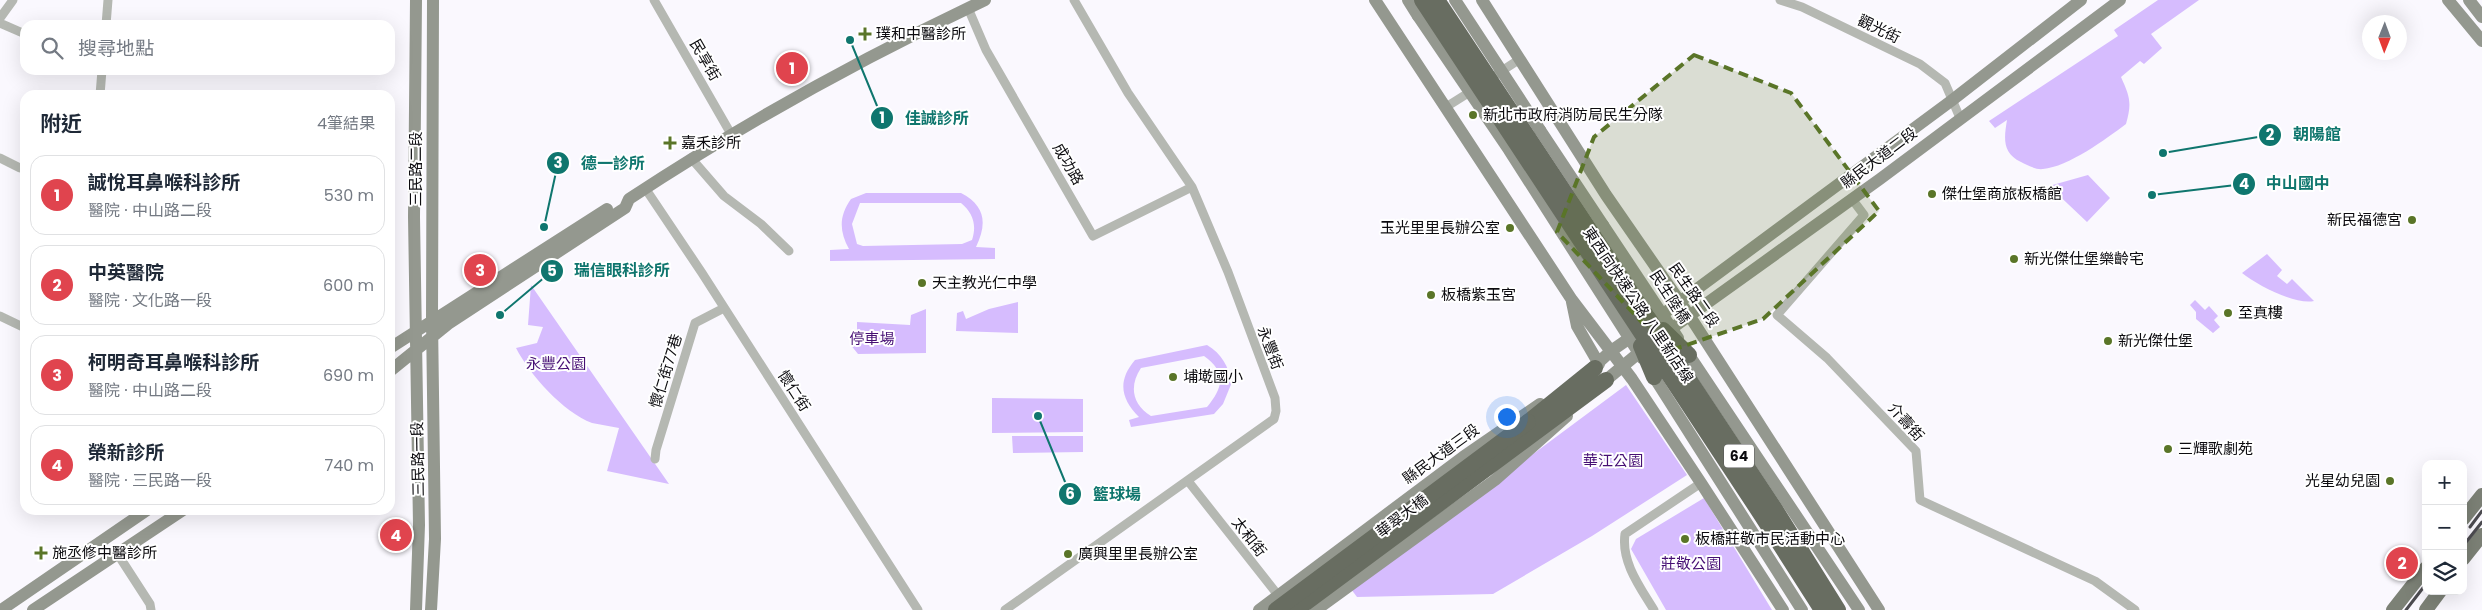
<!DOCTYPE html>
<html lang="zh-TW">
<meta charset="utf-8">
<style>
:root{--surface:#fff;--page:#f2f2f3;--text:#1f2937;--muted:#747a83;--line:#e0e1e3;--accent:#5a7528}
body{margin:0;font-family:Poppins,"Noto Sans TC",sans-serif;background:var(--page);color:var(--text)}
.controls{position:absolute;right:15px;bottom:15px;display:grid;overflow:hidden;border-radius:10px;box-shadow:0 5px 20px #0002}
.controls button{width:45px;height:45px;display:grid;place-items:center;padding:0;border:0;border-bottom:1px solid var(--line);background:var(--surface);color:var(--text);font:25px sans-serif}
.compass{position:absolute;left:2362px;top:15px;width:45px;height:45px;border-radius:50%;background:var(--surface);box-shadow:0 5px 20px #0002;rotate:181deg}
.you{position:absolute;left:1506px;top:416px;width:18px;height:18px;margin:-12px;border:4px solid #fff;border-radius:50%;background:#1a73e8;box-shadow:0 0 0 8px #1a73e833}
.badge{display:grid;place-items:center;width:32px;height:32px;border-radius:50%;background:var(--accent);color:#fff;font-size:16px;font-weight:700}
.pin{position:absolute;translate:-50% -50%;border:2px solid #fff;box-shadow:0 1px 5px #0006}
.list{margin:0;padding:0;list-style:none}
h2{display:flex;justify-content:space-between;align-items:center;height:65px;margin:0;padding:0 20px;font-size:21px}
h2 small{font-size:16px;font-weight:400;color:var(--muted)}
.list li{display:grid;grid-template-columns:32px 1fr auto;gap:15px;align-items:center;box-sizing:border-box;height:80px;margin:0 10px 10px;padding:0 10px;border:1px solid var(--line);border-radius:15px}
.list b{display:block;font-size:19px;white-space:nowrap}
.list p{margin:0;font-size:16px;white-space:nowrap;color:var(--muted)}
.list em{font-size:16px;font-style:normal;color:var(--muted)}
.icon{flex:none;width:28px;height:28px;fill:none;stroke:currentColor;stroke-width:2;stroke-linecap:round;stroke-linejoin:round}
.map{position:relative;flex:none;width:2482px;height:610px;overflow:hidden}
.search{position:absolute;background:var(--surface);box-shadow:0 5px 20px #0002;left:20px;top:20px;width:375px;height:55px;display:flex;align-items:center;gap:12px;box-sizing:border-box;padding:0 18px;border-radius:15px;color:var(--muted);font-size:19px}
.panel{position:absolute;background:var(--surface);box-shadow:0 5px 20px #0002;left:20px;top:90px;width:375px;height:425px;border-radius:15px}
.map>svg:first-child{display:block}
.green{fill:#d6bcfe;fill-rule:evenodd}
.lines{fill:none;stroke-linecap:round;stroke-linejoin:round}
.street{stroke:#b5b8b2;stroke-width:9}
.secondary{stroke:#94988f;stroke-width:12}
.primary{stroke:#7c8176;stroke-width:14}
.highway{stroke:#686d61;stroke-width:16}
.rail{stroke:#4c4b50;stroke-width:3}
.secondary-bridge{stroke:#94988f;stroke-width:12}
.highway-bridge{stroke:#686d61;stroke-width:16}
.marked{fill:#5a7528;fill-opacity:0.2;stroke:#5a7528;stroke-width:4;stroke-dasharray:10 6;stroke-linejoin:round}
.poi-dot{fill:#5a7528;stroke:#fff;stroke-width:2}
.labels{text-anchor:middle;stroke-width:4;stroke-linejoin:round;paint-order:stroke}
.shield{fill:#fff;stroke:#555457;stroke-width:1}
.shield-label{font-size:14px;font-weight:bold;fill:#0c0b0f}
.street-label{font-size:15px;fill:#0c0b0f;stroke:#fff}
.poi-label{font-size:15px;fill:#0c0b0f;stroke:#fff;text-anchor:start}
.park-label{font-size:15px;fill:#460f74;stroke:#fff}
.leader{fill:none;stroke:#0f766e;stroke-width:2}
.callout-dot{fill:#0f766e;stroke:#fff;stroke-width:2}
.mark-label{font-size:15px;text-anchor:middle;font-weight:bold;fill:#fff}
.callout-label{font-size:16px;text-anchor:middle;font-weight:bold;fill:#0f766e;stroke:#fff;stroke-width:4;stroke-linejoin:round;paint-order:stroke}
</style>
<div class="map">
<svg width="2482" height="610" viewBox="0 0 2482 610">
<rect width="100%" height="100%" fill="#faf8fe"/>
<path class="green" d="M2158 0H2199L2151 34 2162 48 2144 64 2140 61 2121 77C2130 97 2132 103 2126 124 2106 139 2068 167 2043 169 2036 170 2027 165 2021 162 2002 153 2004 138 2007 120L1995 128 1989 121 2118 36 2114 30Z
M2088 175 2110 198 2087 222 2049 186Z
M866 193H961C986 206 987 224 976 247L995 248V259L830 261V250L849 249C839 231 839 216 851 199ZM860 203H961C973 213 977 225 972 240L962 244 863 246 857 244 852 224Z
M2267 254 2282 270 2277 276 2287 284 2292 279 2314 301C2295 305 2257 285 2242 273Z
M531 285 669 484 607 471 619 428C610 426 601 425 592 423 563 412 530 375 516 348L537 343 543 327 528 325Z
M2195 300 2205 310 2209 306 2218 316 2214 320 2220 327 2213 333 2196 319V312L2190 305Z
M1018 302V333L956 331 957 313 963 311 966 319 989 309Z
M926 309V353L858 354 850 344 857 333V322L910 325 911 315Z
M1207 345C1222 354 1228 366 1232 382L1223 404 1214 414 1131 427 1129 420 1139 417C1121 399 1117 381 1135 360ZM1204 356C1227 372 1223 388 1207 407L1151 416C1132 404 1129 386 1141 368Z
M1626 385 1687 475 1592 536 1493 594 1357 597 1351 589Z
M992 398 1083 399V432L992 433Z
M1012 436H1083V452L1013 453Z
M1704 498 1772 610H1666L1631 549 1636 539Z"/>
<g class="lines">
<path class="street" d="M654 0 731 134
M1780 0 1802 7 1920 64 1945 83 1960 118
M968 8 986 50 1093 236 1192 187
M0 18 13 0
M0 23 25 34
M106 25 108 0
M1497 74 1520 59
M100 95 102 70
M1446 107 1473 90
M0 158 20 168 25 167
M691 158 724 196 761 224 789 251
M645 188 702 273 918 610
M1852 199 1864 215 1777 315 1827 358 1916 451 1920 500 2095 581 2135 610
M0 316 25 328
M655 459 656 450 695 323 724 308
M1188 481 1281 599
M117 553 150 604 151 610
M1005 610 1274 419 1276 411 1275 398 1228 272 1192 187 1128 93 1074 0
M1654 610C1640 587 1621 562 1625 534L1701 483"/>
<path class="secondary" d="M1375 0 1572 300 1632 379 1701 483 1783 610
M1408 0 1418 16
M1482 0 1606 195 1689 315 1879 610
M2448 0 2482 41
M2469 0 2482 17
M1540 130 1603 225
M1572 302 1577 326 1599 364
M1655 320 1951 101 2081 0
M1664 334 1880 179 2120 0
M390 348 607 209
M1689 355 1859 610
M390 371 448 324 625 208 629 199C743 124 862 58 985 0
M1588 372 1611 351 1637 333
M1654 377 1802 610
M1600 385 1646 347
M1 610 147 510
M33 610 183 510
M416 610 419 525 414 217 416 0
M431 610 435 539 432 320 433 0
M1259 610 1463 457 1540 404
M1316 610 1495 480 1567 416"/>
<path class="primary" d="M2463 519 2482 495
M2463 559 2482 535
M2393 610 2426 568
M2426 610 2440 591"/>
<path class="highway" d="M1528 422 1595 368
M1296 610 1606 380"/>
<path class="rail" d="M2470 527 2482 511
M2463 546 2482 522
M2406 610 2426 584"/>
<path class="secondary-bridge" d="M1455 0 1540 130
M1418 16 1509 150 1642 358
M1603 225 1678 338"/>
<path class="highway-bridge" d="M1422 0 1762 516 1822 610
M1437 0 1775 509 1838 610
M1663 330 1689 355
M1641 346 1654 377
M1276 610 1528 422"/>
</g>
<path class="marked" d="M1694 55 1791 93 1879 211 1763 319 1669 351 1557 232 1594 137Z"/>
<g class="poi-dot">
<path d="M862.5 26.5h5v5h5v5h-5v5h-5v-5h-5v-5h5z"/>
<circle cx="1473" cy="115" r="5"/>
<path d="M667.5 135.5h5v5h5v5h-5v5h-5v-5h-5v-5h5z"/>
<circle cx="1932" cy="194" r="5"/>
<circle cx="2412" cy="220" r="5"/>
<circle cx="1510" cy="228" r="5"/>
<circle cx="2014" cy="259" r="5"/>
<circle cx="922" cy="283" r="5"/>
<circle cx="1431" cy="295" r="5"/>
<circle cx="2228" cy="313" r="5"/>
<circle cx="2108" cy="341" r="5"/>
<circle cx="1173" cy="377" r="5"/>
<circle cx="2168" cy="449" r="5"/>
<circle cx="2390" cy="481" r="5"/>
<circle cx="1685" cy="539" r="5"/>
<path d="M38.5 545.5h5v5h5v5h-5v5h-5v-5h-5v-5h5z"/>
<circle cx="1068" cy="554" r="5"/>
</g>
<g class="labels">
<rect class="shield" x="1724" y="444.5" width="30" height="23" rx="4"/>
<g class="shield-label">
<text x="1739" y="461">64</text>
</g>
<g class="street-label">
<text transform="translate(1879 29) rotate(26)" y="5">觀光街</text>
<text transform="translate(705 60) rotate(60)" y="5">民享街</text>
<text transform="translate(1879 158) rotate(-37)" y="5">縣民大道二段</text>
<text transform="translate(1068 164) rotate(60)" y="5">成功路</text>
<text transform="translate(416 169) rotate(-90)" y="5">三民路二段</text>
<text transform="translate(1694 295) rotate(55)" y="5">民生路二段</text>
<text transform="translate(1670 297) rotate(57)" y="5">民生陸橋</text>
<text transform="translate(1638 305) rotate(56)" y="5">東西向快速公路 八里新店線</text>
<text transform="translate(1270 348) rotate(69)" y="5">永豐街</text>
<text transform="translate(666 371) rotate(-73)" y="5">懷仁街77巷</text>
<text transform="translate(794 391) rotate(57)" y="5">懷仁街</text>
<text transform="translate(1906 422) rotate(48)" y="5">介壽街</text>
<text transform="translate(1441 454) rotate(-36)" y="5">縣民大道三段</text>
<text transform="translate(418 459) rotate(-91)" y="5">三民路一段</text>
<text transform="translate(1402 516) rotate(-37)" y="5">華翠大橋</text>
<text transform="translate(1249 537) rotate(52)" y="5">太和街</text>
</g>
<g class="poi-label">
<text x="876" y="39">璞和中醫診所</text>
<text x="1483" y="120">新北市政府消防局民生分隊</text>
<text x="681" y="148">嘉禾診所</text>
<text x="1942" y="199">傑仕堡商旅板橋館</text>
<text x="2402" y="225" text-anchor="end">新民福德宮</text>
<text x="1500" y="233" text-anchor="end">玉光里里長辦公室</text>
<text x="2024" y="264">新光傑仕堡樂齡宅</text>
<text x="932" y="288">天主教光仁中學</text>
<text x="1441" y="300">板橋紫玉宮</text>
<text x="2238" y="318">至真樓</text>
<text x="2118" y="346">新光傑仕堡</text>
<text x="1183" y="382">埔墘國小</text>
<text x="2178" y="454">三輝歌劇苑</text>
<text x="2380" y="486" text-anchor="end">光星幼兒園</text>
<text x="1695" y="544">板橋莊敬市民活動中心</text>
<text x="52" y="558">施丞修中醫診所</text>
<text x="1078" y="559">廣興里里長辦公室</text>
</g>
<g class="park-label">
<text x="872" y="344">停車場</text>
<text x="556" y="369">永豐公園</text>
<text x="1613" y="466">華江公園</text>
<text x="1691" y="569">莊敬公園</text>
</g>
</g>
<path class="leader" d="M850 40L882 118M2163 153L2270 135M544 227L558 163M2152 195L2244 184M500 315L552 271M1038 416L1070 494"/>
<g class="callout-dot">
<circle cx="850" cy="40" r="5"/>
<circle cx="2163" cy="153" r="5"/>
<circle cx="544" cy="227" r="5"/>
<circle cx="2152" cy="195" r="5"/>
<circle cx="500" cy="315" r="5"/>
<circle cx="1038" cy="416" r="5"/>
<circle cx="882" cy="118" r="12"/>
<circle cx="2270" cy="135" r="12"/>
<circle cx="558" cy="163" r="12"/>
<circle cx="2244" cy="184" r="12"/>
<circle cx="552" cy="271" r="12"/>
<circle cx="1070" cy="494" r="12"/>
</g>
<g class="mark-label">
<text x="882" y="123">1</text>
<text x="2270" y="140">2</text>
<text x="558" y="168">3</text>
<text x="2244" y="189">4</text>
<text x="552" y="276">5</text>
<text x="1070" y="499">6</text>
</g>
<g class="callout-label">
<text x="937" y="124">佳誠診所</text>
<text x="2317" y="140">朝陽館</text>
<text x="613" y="169">德一診所</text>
<text x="2298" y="189">中山國中</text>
<text x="622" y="276">瑞信眼科診所</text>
<text x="1117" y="500">籃球場</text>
</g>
</svg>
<div class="controls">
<button>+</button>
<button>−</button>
<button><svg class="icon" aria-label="layers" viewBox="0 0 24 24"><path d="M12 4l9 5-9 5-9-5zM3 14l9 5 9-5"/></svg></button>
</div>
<svg class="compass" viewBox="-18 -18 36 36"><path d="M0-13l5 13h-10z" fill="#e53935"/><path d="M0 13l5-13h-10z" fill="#747a83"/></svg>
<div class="you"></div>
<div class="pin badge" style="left:792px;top:68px;background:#e0444e">1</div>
<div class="pin badge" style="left:2402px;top:563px;background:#e0444e">2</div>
<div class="pin badge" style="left:480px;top:270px;background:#e0444e">3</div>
<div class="pin badge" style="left:396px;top:535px;background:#e0444e">4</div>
<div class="search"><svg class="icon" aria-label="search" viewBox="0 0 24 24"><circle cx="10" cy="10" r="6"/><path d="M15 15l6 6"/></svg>搜尋地點</div>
<section class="panel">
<h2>附近<small>4筆結果</small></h2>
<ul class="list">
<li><span class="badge" style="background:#e0444e">1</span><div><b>誠悅耳鼻喉科診所</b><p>醫院 · 中山路二段</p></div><em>530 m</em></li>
<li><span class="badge" style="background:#e0444e">2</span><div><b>中英醫院</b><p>醫院 · 文化路一段</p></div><em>600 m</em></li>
<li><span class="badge" style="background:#e0444e">3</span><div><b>柯明奇耳鼻喉科診所</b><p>醫院 · 中山路二段</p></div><em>690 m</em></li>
<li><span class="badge" style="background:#e0444e">4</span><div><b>榮新診所</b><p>醫院 · 三民路一段</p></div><em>740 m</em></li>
</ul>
</section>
</div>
